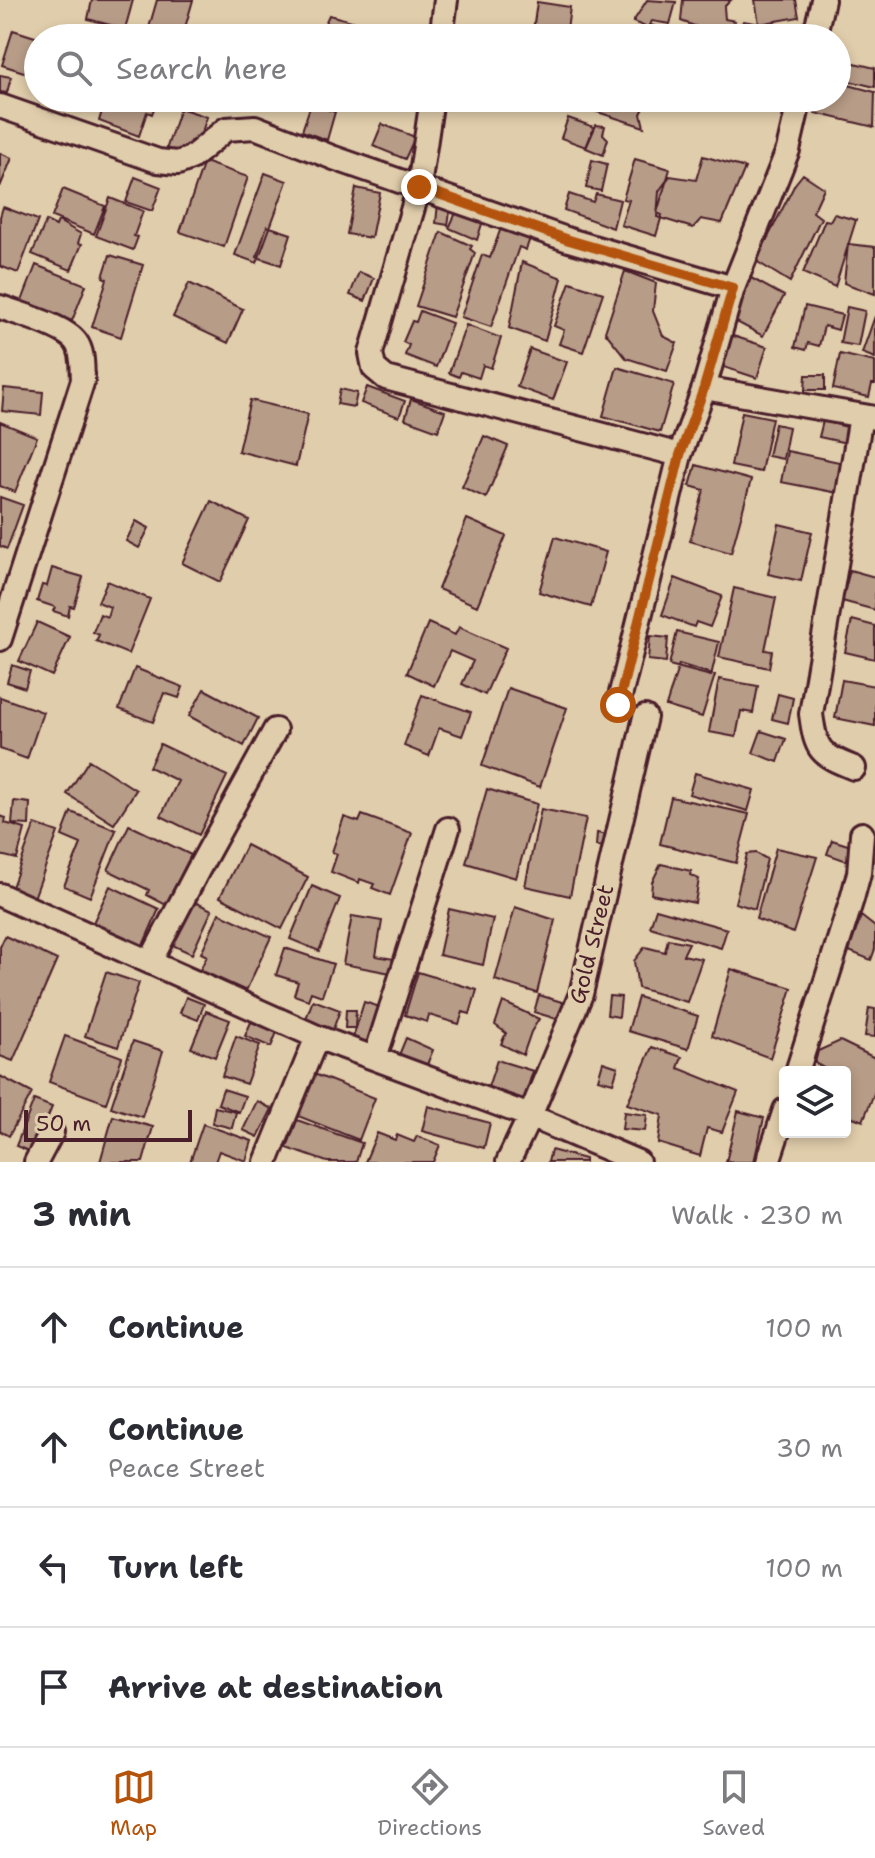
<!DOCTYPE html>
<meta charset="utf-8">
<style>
:root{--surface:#fff;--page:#f7f7f7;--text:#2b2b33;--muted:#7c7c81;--line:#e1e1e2;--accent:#b45309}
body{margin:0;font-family:"Shantell Sans",sans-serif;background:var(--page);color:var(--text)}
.controls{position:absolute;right:24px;bottom:24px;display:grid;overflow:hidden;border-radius:8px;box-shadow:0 4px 12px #0003}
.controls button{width:72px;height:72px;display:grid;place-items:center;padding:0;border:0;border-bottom:2px solid var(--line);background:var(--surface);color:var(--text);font:40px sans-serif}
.scale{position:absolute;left:24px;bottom:20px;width:168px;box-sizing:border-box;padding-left:8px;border:4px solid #4a1f2b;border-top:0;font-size:22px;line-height:28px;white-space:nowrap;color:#4a1f2b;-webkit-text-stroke:6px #e0cdab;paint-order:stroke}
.stop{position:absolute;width:24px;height:24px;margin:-18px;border:6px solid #b45309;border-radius:50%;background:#fff}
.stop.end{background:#b45309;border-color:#fff;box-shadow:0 2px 8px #0008}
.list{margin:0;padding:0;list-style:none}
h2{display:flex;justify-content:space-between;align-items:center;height:104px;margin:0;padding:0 32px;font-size:34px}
h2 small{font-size:26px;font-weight:400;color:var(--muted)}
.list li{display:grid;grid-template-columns:52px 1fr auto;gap:24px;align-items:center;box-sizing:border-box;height:120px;padding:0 32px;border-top:2px solid var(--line)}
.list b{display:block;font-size:30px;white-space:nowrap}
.list p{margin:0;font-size:26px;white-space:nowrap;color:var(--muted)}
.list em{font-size:26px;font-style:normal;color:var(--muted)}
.icon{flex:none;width:44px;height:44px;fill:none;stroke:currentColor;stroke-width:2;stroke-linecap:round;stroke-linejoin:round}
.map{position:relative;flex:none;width:875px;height:1162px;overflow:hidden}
.search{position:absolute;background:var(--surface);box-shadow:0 4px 12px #0003;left:24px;right:24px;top:24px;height:88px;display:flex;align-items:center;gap:20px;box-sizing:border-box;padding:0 28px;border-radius:44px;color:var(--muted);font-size:30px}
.sheet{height:584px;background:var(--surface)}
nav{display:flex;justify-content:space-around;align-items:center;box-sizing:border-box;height:112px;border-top:2px solid var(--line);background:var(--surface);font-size:22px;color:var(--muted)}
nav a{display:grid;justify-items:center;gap:4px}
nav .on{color:var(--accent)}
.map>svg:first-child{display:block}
.building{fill:#b79c87;stroke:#4a1f2b;stroke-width:2}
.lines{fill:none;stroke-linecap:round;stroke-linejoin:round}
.street-casing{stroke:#4a1f2b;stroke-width:28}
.street{stroke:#e0cdab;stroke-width:22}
.route{stroke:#b45309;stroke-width:10}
.labels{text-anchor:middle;stroke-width:7;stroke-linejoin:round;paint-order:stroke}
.street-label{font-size:22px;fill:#4a1f2b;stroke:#e0cdab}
</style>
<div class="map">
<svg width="875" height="1162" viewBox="0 0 875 1162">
<rect width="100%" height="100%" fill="#e0cdab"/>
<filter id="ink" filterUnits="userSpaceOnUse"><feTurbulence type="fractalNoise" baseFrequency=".0125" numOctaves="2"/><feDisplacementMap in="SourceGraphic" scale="16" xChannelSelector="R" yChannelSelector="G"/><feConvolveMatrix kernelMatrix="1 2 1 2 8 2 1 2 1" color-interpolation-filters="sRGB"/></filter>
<g filter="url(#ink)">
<path class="building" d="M92 0H133L125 29 88 19Z
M157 0H193L182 38H146Z
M647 0 676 2 670 24 652 21 648 28 633 22Z
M683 0H731L724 7 725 19 735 21 730 34 724 30 719 35 681 21Z
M755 0H796L799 17 759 24Z
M537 2 570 7 566 38H532Z
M329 15 359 23 355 38 321 32Z
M743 21 797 30 795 38H735Z
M650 25 669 29 667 38H647Z
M13 30 38 38 27 73 2 65Z
M306 31 337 38H305Z
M838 59 875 68V87L837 78Z
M0 75 11 77 7 93 0 92Z
M837 82 875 92 874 127 815 113 816 98H837Z
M101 98H158L152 114 147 112 139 136 99 121 102 111 97 109Z
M373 98H403L402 104 372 103Z
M586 98H649L641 114 644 127 588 109Z
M311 104 335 112 327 140 302 131Z
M180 108 207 117 193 159 166 150Z
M568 118 594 127 586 147 561 138Z
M382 124 415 137 405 159 373 146Z
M596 125 605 126 603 134 608 139 603 155 586 148Z
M0 153 12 158 0 187Z
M703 156 745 168 722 223 701 219 693 228 657 217 659 191 670 176 696 180Z
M635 159 670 169 657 213 662 215 656 236 621 225 629 200 623 199Z
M592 160 607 164 601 191 586 188Z
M204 162 248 177 224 247 180 232Z
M265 173 287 181 257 263 235 255Z
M803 174 824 188 813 212 821 218 790 282 756 261 795 184Z
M135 177 161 187 152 211 126 202Z
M356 188 380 193 371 238 347 234Z
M63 189 105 206 94 234 52 217Z
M569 194 593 202 596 194 620 200 613 228 564 210Z
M110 198 143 211 134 236 138 237 133 250 96 236Z
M438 203 451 205 448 225 436 223Z
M460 204 485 214 477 240 449 228Z
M3 207 38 220 18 273 0 266V217Z
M834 214 856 220 835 287 803 273 825 220 830 221Z
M46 221 56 226 58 221 81 234 78 243 82 244 71 270 32 254Z
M267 226 291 234 281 265 257 257Z
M501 228 530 238 526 250 519 247 491 327 461 317 482 255 490 258Z
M441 232 472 246 470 249 475 253 452 317 416 306Z
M848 244 875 247V294L844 283Z
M110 255 143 265 121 337 92 327 107 279 103 277Z
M522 262 562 278 545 341 509 328Z
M36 265 86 285 72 321 22 301Z
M625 271 656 283 653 311 663 336 677 343 667 371 626 358 605 332Z
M359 272 374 278 365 301 350 295Z
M751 278 784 296 763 336 729 318Z
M570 282 603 293 583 352 559 344 564 330 554 326Z
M189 283 243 309 228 343 173 317Z
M805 306 842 315 838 330 824 326 819 346 808 343 806 350 795 347Z
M847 307 865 311 858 346 840 343Z
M420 311 452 323 436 367 405 355 409 345 403 342 412 321 416 322Z
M875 316V358L862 353Z
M466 325 501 338 491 368 483 365 479 378 461 372 459 377 449 373Z
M730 335 767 347 757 378 721 366Z
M530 349 567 362 553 400 517 387Z
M840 354 875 362V384H872L869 397 833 389Z
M617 367 674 384 660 432 603 416Z
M806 375H825V390H805Z
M367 387 405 401 399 417 361 403Z
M4 388 43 392 41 415 2 411Z
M340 389 357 393 354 407 337 404Z
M411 399 445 411 438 431 405 419Z
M250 400 308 414 296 466 238 451Z
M742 412 772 418 761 472 731 466Z
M823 421 859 430 856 445 819 437Z
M0 422 37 437 15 492 0 486Z
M775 424 789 427 783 459 768 456Z
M484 436 508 446 486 498 462 487Z
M787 451 844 463 838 493 781 482Z
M696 465 751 480 731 553 690 541 704 490 690 486Z
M0 497 23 505 7 549 0 546Z
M211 501 249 520 220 582 182 563Z
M467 519 506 536 477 606 438 589Z
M136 521 149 528 139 548 126 541Z
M779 524 812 532 801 581 768 574Z
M555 537 606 552 591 607 539 592Z
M52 568 83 577 74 607 70 606 68 616 53 611 55 607 37 601 42 585 47 586Z
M850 570 875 577V610L842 601Z
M675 578 722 596 710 627 696 622 694 627 662 615Z
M107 581 150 599 128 654 96 641 99 635 93 632 100 614 107 617 110 607 98 602Z
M734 588 776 598 765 650 772 651 769 668 719 657Z
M852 620 875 626V659L845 652Z
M37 622 70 637 52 676 19 661Z
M428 623 455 635 459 627 506 648 485 695 462 684 473 661 450 651 434 686 407 673Z
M677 632 719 642 711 676 669 665Z
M650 636 668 638 666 662 648 660Z
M679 664 715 675 702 717 666 706Z
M12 665 30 671 25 688 7 682Z
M135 668 183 687 179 698 164 693 153 722 119 709Z
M719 679 758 686 753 713 741 711 736 737 709 732Z
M842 680 875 686V726L835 718Z
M508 688 567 708 540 787 482 766Z
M204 689 258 718 244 746 189 716Z
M778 694 793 698 788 723 772 719Z
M422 695 471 712 462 736 439 728 429 756 404 746Z
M0 697 43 712 27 759 0 749Z
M761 731 786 739 778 762 753 753Z
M160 744 227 776 199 835 161 816 178 781 149 767Z
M89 760 136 790 114 824 67 794Z
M695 773 754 790 748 811 689 794Z
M487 789 537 804 516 878 466 863Z
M671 797 749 814 736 863 660 844Z
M14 801 30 803 29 825 12 824Z
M541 809 586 818 570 896 525 886Z
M71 812 116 830 90 897 64 886 81 844 62 836Z
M362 815 412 833 390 895 372 888 374 884 360 879 359 883 331 872 337 854 332 852 344 817 359 822Z
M0 816 6 818 5 823 25 829 17 859 0 855Z
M35 824 58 832 34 898 11 890Z
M129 825 191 855 166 905 147 895 149 890 108 870Z
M597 833 613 836 612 848 596 846Z
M832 840 851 846 847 861 827 854Z
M246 845 308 877 282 929 220 897Z
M776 848 817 857 793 933 756 919Z
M756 853 767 859 755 909 735 903 747 854Z
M661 864 691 871 690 875 699 879 695 903 651 894 652 882Z
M110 886 159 909 141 950 91 927Z
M312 886 340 898 319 951 290 939Z
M188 899 212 910 192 954 168 943Z
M515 907 555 920 537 993 495 980Z
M449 909 493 919 483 965 439 955Z
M656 909 727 929 721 948 650 927Z
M219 913 271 937 246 991 200 970 207 956 201 953Z
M352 916 382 921 376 956 394 959 391 973 343 964Z
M861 916 875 927V949L871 960 849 951Z
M5 936 57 960 13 1061 0 1056V947Z
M668 939 689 943 683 955 702 959 687 1002 638 988 634 961 645 947 665 952Z
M285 948 333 964 322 996 311 992 308 1000 294 995 298 982 276 975Z
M731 969 792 988 770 1058 712 1036Z
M106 972 139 983 118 1047 85 1036Z
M418 972 477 990 470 1014 463 1012 459 1024 429 1015 427 1022 405 1015Z
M539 995 565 1003 560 1020 534 1012Z
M609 996 621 997 619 1017 607 1015Z
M186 997 204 1004 198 1020 180 1013Z
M638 997 698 1016 688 1049 628 1031Z
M313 1000 340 1010 331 1035 304 1024Z
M364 1002 380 1007 368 1046 352 1041Z
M503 1002 539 1019 531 1032 523 1055 501 1044 506 1033 495 1025Z
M869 1008 875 1009V1037L865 1036Z
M346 1010H356L355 1028H345Z
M206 1011 230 1020 215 1057 191 1048Z
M251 1022 277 1032 271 1047 245 1036Z
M65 1036 122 1057 106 1103 49 1082Z
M236 1036 260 1045 246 1084 222 1076Z
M406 1038 433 1050 426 1067 399 1055Z
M133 1041 163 1051 142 1117 111 1107Z
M840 1041 875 1058V1091L863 1121 845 1114V1072H826L827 1070 815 1063 818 1051Z
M652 1047 682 1057 678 1068 738 1092 722 1132 707 1128 700 1156 658 1143 662 1115 627 1104Z
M497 1060 533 1071 524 1099 488 1087Z
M603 1062 618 1067 613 1083 598 1079Z
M309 1072 375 1098 359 1140 293 1114Z
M0 1076 32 1093 9 1136 0 1131Z
M223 1089 245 1096 239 1112 218 1104Z
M34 1100 52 1107 33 1153 16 1146Z
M257 1101 272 1109 258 1137 243 1130Z
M428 1106 490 1123 484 1148 422 1131Z
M215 1107 236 1112 232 1128 212 1123Z
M738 1111 764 1118 754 1162H726Z
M624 1112 647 1115 645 1131 622 1129Z
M113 1116 153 1127 143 1162H100Z
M297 1120 362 1143 356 1162H327L287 1148Z
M203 1124 252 1141 246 1161 219 1151 215 1162H190Z
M377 1133 395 1140 397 1135 414 1142 417 1136 440 1145 433 1162H365Z
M551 1150 585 1159V1162H548Z"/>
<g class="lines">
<g class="street-casing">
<path id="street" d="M441 38 446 0
M814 38 823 0
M432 98 419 187 371 353 374 368 386 378 680 455
M800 98 788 150 733 288 704 388 875 418
M0 106 158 161 178 163 191 158 226 129 255 127 334 158 569 240 733 288
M0 307C19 314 65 326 76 342 84 353 82 368 83 380L0 639
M618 705 680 455 704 388
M854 768C819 754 816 751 811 714L861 416
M0 895 317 1037 530 1116 638 1162
M150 962 198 870 275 730
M375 1058 448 829
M797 1072 852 899 859 873 862 834
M36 1162 52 1132
M266 1162 317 1037
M508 1162 530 1116 581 994 645 717
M768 1162 785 1110"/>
</g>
<use href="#street" class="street"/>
</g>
</g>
<g class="lines" filter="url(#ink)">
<path class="route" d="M419 187 569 240 733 288 704 388 680 455 618 705"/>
</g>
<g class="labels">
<g class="street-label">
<text transform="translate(591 944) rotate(-76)" y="8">Gold Street</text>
</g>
</g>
</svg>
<div class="controls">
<button><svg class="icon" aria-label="layers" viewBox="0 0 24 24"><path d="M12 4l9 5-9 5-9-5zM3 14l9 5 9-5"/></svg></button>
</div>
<div class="scale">50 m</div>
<div class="stop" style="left:618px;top:705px"></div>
<div class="stop end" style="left:419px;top:187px"></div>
<div class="search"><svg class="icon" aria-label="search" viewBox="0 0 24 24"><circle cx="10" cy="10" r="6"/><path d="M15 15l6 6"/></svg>Search here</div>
</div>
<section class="sheet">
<h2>3 min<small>Walk · 230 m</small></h2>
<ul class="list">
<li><svg class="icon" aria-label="ahead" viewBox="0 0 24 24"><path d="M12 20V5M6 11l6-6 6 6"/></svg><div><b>Continue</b></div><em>100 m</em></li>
<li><svg class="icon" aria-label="ahead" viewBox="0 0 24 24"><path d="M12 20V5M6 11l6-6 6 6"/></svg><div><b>Continue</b><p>Peace Street</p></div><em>30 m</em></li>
<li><svg class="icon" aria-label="left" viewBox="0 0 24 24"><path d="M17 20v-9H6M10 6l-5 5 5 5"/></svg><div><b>Turn left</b></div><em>100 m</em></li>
<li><svg class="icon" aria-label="arrive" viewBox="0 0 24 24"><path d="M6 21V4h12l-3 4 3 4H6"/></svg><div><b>Arrive at destination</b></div></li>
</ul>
</section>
<nav>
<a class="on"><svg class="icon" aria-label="map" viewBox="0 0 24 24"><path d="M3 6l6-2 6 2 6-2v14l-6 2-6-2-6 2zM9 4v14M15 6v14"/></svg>Map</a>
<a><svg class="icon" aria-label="directions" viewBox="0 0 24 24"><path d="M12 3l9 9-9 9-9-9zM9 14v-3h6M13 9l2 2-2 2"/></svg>Directions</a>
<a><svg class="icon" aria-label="saved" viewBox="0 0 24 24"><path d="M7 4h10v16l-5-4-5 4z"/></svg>Saved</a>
</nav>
